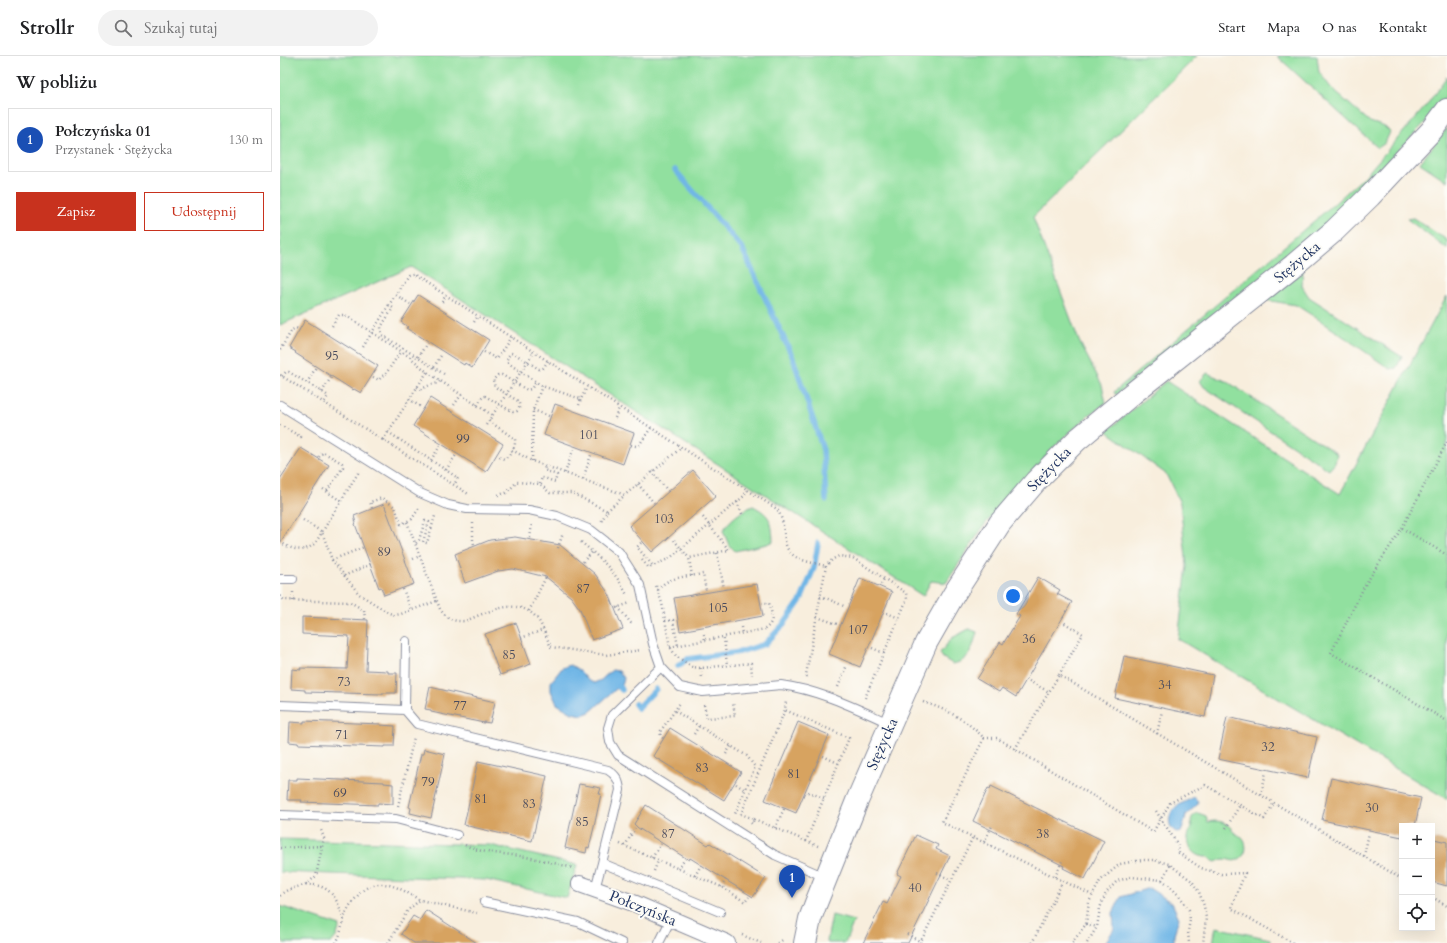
<!DOCTYPE html>
<html lang="pl">
<meta charset="utf-8">
<style>
:root{--surface:#fff;--page:#f2f2f2;--text:#202124;--muted:#757577;--line:#e0e0e0;--accent:#c8321e}
body{margin:0;font-family:Cardo,serif;background:var(--page);color:var(--text)}
.controls{position:absolute;right:12px;bottom:12px;display:grid;overflow:hidden;border-radius:0px;box-shadow:0 4px 16px #0002}
.controls button{width:36px;height:36px;display:grid;place-items:center;padding:0;border:0;border-bottom:1px solid var(--line);background:var(--surface);color:var(--text);font:20px sans-serif}
.you{position:absolute;left:733px;top:540px;width:14px;height:14px;margin:-10px;border:3px solid #fff;border-radius:50%;background:#1a73e8;box-shadow:0 0 0 6px #1a73e833}
.badge{display:grid;place-items:center;width:26px;height:26px;border-radius:50%;background:var(--accent);color:#fff;font-size:13px;font-weight:700}
.pin{position:absolute;translate:-50% -33px;filter:drop-shadow(0 1px 2px #0008)}
.pin::after{content:'';position:absolute;top:21px;width:14px;height:12px;background:inherit;clip-path:polygon(0 0,100% 0,50% 100%)}
.list{margin:0;padding:0;list-style:none}
h2{display:flex;justify-content:space-between;align-items:center;height:52px;margin:0;padding:0 16px;font-size:17px}
h2 small{font-size:13px;font-weight:400;color:var(--muted)}
.list li{display:grid;grid-template-columns:26px 1fr auto;gap:12px;align-items:center;box-sizing:border-box;height:64px;margin:0 8px 8px;padding:0 8px;border:1px solid var(--line);border-radius:0px}
.list b{display:block;font-size:15px;white-space:nowrap}
.list p{margin:0;font-size:13px;white-space:nowrap;color:var(--muted)}
.list em{font-size:13px;font-style:normal;color:var(--muted)}
.actions{display:flex;gap:8px;padding:12px 16px}
.actions a{flex:1;padding:9px 0;border:1px solid var(--accent);border-radius:0px;text-align:center;font-size:14px;color:var(--accent)}
.actions .main{background:var(--accent);color:#fff}
.icon{flex:none;width:22px;height:22px;fill:none;stroke:currentColor;stroke-width:2;stroke-linecap:round;stroke-linejoin:round}
.map{position:relative;flex:none;width:1167px;height:887px;overflow:hidden}
header{display:flex;align-items:center;gap:24px;box-sizing:border-box;height:56px;padding:0 20px;background:var(--surface);border-bottom:1px solid var(--line)}
header strong{font-size:19px}
nav{display:flex;gap:22px;margin-inline-start:auto;font-size:14px}
.search{width:280px;height:36px;background:var(--page);display:flex;align-items:center;gap:10px;box-sizing:border-box;padding:0 14px;border-radius:22px;color:var(--muted);font-size:15px}
main{display:flex}
aside{flex:1;background:var(--surface)}
.map>svg:first-child{display:block}
.green{fill:#91e09f;stroke:#56887e}
.water{fill:#6fb6e6;stroke:#4572a2}
.lines{fill:none;stroke-linecap:round;stroke-linejoin:round}
.stream{stroke:#6fb6e6;stroke-width:5.5}
.building{fill:#d7a361}
.lane-casing{stroke:#8a8e9e;stroke-width:10}
.street-casing{stroke:#8a8e9e;stroke-width:18}
.secondary-casing{stroke:#8a8e9e;stroke-width:24}
.path{stroke:#8a8e9e;stroke-width:2.5;stroke-dasharray:1 3;stroke-linecap:butt}
.lane{stroke:#fff;stroke-width:8}
.street{stroke:#fff;stroke-width:16}
.secondary{stroke:#fff;stroke-width:22}
.labels{text-anchor:middle;stroke-width:4;stroke-linejoin:round;paint-order:stroke}
.number-label{font-size:13px;fill:#4a4c5f}
.street-label{font-size:15px;fill:#1b2f5e;stroke:#fdfcf7}
</style>
<header>
<strong>Strollr</strong>
<div class="search"><svg class="icon" aria-label="search" viewBox="0 0 24 24"><circle cx="10" cy="10" r="6"/><path d="M15 15l6 6"/></svg>Szukaj tutaj</div>
<nav><a>Start</a><a>Mapa</a><a>O nas</a><a>Kontakt</a></nav>
</header>
<main>
<aside>
<h2>W pobliżu<small></small></h2>
<ul class="list">
<li><span class="badge" style="background:#1a4fb4">1</span><div><b>Połczyńska 01</b><p>Przystanek · Stężycka</p></div><em>130 m</em></li>
</ul>
<div class="actions"><a class="main">Zapisz</a><a>Udostępnij</a></div>
</aside>
<div class="map">
<svg width="1167" height="887" viewBox="0 0 1167 887">
<rect width="100%" height="100%" fill="#fdfcf7"/>
<filter id="ink" filterUnits="userSpaceOnUse"><feTurbulence type="fractalNoise" baseFrequency=".025" numOctaves="2"/><feDisplacementMap in="SourceGraphic" scale="8" xChannelSelector="R" yChannelSelector="G"/><feConvolveMatrix kernelMatrix="1 2 1 2 8 2 1 2 1" color-interpolation-filters="sRGB"/></filter>
<filter id="wash" filterUnits="userSpaceOnUse"><feTurbulence type="fractalNoise" baseFrequency=".012" numOctaves="4" result="noise"/><feDisplacementMap in="SourceGraphic" scale="16" xChannelSelector="R" yChannelSelector="G"/><feGaussianBlur stdDeviation="0.9" result="paint"/><feColorMatrix in="noise" values="0 0 0 0 0 0 0 0 0 0 0 0 0 0 0 0 0 1.4 0 .05"/><feComposite in="paint" operator="in"/></filter>
<g filter="url(#wash)">
<rect width="100%" height="100%" fill="#f8eedd"/>
<path class="green" d="M0 0H917L753 161 799 285 822 329 826 347 808 360 774 391 705 468 666 527 651 525 643 540 131 211 0 269Z
M997 0H1037L1039 16 1052 33 1090 66 1105 71 1110 76 1105 87 1098 92Z
M1167 20V38L1153 58 1058 159 836 339 834 336 1055 147 1085 120 1146 50Z
M1167 72V125L1140 107Z
M1133 162 1167 184V193L1127 163Z
M1023 213 1022 230 1029 241 1122 301 1116 312 1110 313 1041 265 1016 249 985 244Z
M1167 240V743L898 583 907 510 900 447 886 418 827 375 886 325 1060 438Z
M927 317 948 326 1057 398 1055 407 1049 414 924 331 920 325Z
M473 450C491 459 492 466 493 485L487 488 455 495 449 489 443 475C449 464 461 455 473 450Z
M689 573 697 576C692 592 691 604 673 608L663 602 660 597 672 582Z
M918 757 926 760 928 766C937 764 945 765 951 772 951 773 954 777 955 777 957 779 960 779 962 782 968 788 967 799 959 803 953 807 950 803 944 803 942 803 938 805 936 806L931 804 928 801C912 802 902 784 912 771 910 764 911 760 918 757Z
M0 783 210 789 297 809 287 842 206 824 0 816Z
M0 850 60 870 56 881 51 887H4L0 881Z
M552 859 574 865 565 887H548L547 885Z
M936 871 990 883V887H933Z"/>
<path class="water" d="M290 609C294 611 298 613 301 616 307 622 304 623 314 627L321 624 332 614 339 615 344 622 343 627 310 656 302 659 292 657 277 648 271 635V626L282 612Z
M914 741 918 745V748L906 759 902 774 899 777C886 773 887 758 897 750 902 747 909 744 914 741Z
M869 832 892 847 899 862 894 878V887H825L834 873 833 857 841 841Z"/>
<g class="lines">
<path class="stream" d="M395 114 462 192 513 302 543 394 546 444
M398 610 407 603 460 596 485 588 504 568 521 544 534 512 538 487
M339 631 342 634
M355 648 358 652 376 633"/>
</g>
<g id="blocks">
<path class="building" d="M138 239 209 284 192 312 185 307 184 309 126 272 128 271 121 266Z
M25 264 98 310 81 337 74 333 73 334 15 297 16 296 9 292Z
M150 342 223 388 206 416 133 370Z
M275 348 354 377 343 408 264 379Z
M21 392 49 409 0 487V423Z
M413 414 436 440 372 496 349 470Z
M104 448 134 528 104 539 101 531 99 532 75 468 76 467 74 460Z
M235 481 280 489 315 518 329 538 343 573 312 584 300 553 291 541 266 521 233 513 218 515 185 527 175 498 210 484Z
M758 521 780 534 777 538 792 546 736 641 722 632 719 636 697 623 720 586 723 588 740 560 736 558Z
M580 522 612 536 580 611 549 598Z
M477 528 483 560 400 575 394 542Z
M22 561 88 564 86 614 108 615V617H117L116 637H102V638L62 637 25 636V634L11 633 12 613 21 614 20 612 67 613 69 580 22 578Z
M236 567 251 608 220 619 205 578Z
M844 600 933 619 925 661 835 642Z
M150 631 215 646 210 667 204 666V667L151 656V654L145 653Z
M947 661 1037 681 1028 722 938 703Z
M24 665 101 668 100 669 115 670 114 690H105V691L18 688V687L9 686 10 666 24 667Z
M518 666 549 679 516 757 485 744Z
M390 672 461 716 444 744 373 700Z
M144 693 165 698 151 762 130 757 131 752 129 751 141 698H143Z
M198 705 267 720 252 785 184 769Z
M17 722 104 726V727L113 728V748L98 747V749L21 746 22 744H7L8 724H17Z
M1051 722 1141 742 1135 770H1122V781L1042 764Z
M299 728 321 732 319 738H321L314 771 309 792 307 791 306 797 285 792Z
M711 730 824 785 805 823 783 812 784 810 693 765 708 732 710 733Z
M366 749 428 789 430 787 486 822 473 841 410 802 409 804 404 801 358 772 354 768Z
M636 779 658 789 656 793 670 800 628 887H583L603 846 607 848 621 820 617 818Z
M1154 783 1167 786V830L1152 826V794Z
M146 854 197 887H134L121 878 133 860 140 864Z"/>
</g>
</g>
<g filter="url(#ink)">
<use href="#blocks" fill-opacity="0" stroke="#8a8e9e" stroke-width="1"/>
<g class="lines">
<g class="lane-casing">
<path id="lane" d="M0 349 140 437 168 449 187 453 249 454 277 460 311 474 339 496 360 529 373 588 381 611 400 631 423 636 501 629C539 634 575 652 609 667
M0 523H13
M126 585 125 654 137 668 328 714C336 719 339 724 340 734L322 807 440 856
M381 611 332 659 328 672 330 686 338 699 495 799 545 821
M0 649 125 654
M0 759 116 763 177 779
M315 833 322 807
M204 846 298 866 342 887
M379 887 391 863"/>
</g>
<g class="street-casing">
<path id="street" d="M300 828 356 848 447 887"/>
</g>
<g class="secondary-casing">
<path id="secondary" d="M525 887 530 863 536 847 577 745 646 587 674 538 720 467 756 425 797 384 853 337 1014 209 1054 175 1090 140 1152 74 1167 54"/>
</g>
<path class="path" d="M116 239 130 248
M162 246 166 239
M194 266 198 260
M52 270 59 259H65L130 301 147 316 212 359
M83 291 109 249
M0 294 12 274 16 272 20 274
M204 296 217 303 231 281
M138 301 147 287
M268 305 263 312 259 313 235 298 231 297 227 302 228 307 262 330 301 343 307 331
M154 311 162 298
M147 316 103 384 190 439
M164 318 102 279 101 271 113 252 109 249 128 219 133 218 497 453C502 461 503 468 504 477 505 483 505 490 509 495 516 505 535 507 546 510
M0 319 103 384
M2 320 6 316H9L44 337 48 340 44 347
M93 321 99 324 102 320 105 319 121 295
M27 327 36 311
M137 331 141 333 150 329 158 327 160 325
M42 336 52 320
M129 343 142 352
M174 349 181 339
M197 349 202 342 205 340 233 356 237 355C240 352 240 349 238 345L215 331 213 324 218 319H222L247 334 251 333 256 326
M299 349 301 343
M253 354 269 360
M335 362 339 352
M209 365 235 383C236 391 231 399 224 403L217 400
M0 369 21 381 22 379
M206 369 254 296
M108 376 178 422 174 429
M1167 386 1122 472 1085 529 1051 597 1167 665
M351 389 356 390 359 389 371 372
M232 394 252 405 345 439 401 392
M39 401 43 396 62 407 63 411 47 435
M151 404 160 390
M252 405 253 354 262 330
M166 414 176 399
M372 416 388 435
M0 417 2 418
M285 417 294 392
M303 423 311 399
M260 428 262 421 275 426 277 419 264 414 265 410
M358 428 374 447
M43 433 61 445
M218 439 226 437 237 426 260 428 270 437H292L327 455 321 466
M457 446 462 458
M92 452 90 446 102 442 115 451 121 468 132 463 139 452
M327 455 345 439
M23 464 42 476 52 504 79 538 109 557 115 559 121 558 157 545
M127 466 160 553C166 562 173 566 185 565 208 556 240 538 259 565 264 573 267 583 271 591L326 599 361 594
M193 467V484L194 489
M1122 472 1167 499
M250 482 252 467
M394 484 409 502
M0 486C12 494 25 498 36 486L78 417V414
M301 486C320 502 336 516 347 539
M136 487 139 484 145 465 149 466 143 486 147 487 155 460
M361 487 357 491 373 510 390 502 464 440 467 434
M278 492 283 477
M437 497 444 532
M133 503 140 500
M52 504 84 491
M362 504 369 512 373 510
M303 506 312 496
M64 520 91 508
M412 520 409 502 449 494 422 460
M601 528 604 523
M376 530 382 547 390 591 396 600 412 611 421 612 471 607 472 619
M123 533 131 554
M378 534C387 520 407 521 423 518L426 535
M0 540 4 544 70 546 84 554 85 563
M540 541 546 542 566 551
M13 545V535
M338 551 351 567H354
M336 552 350 547
M249 555 266 521
M607 557 619 562
M537 561 560 569
M385 565 393 564 398 590
M461 571 462 578
M424 578 425 585
M241 582 263 574
M444 582 447 609
M390 591 485 573C495 566 492 558 489 547H482
M592 592 604 597
M421 612 422 622
M779 619 803 578 783 566
M527 621 526 619 546 510 553 503 559 500 573 502 626 537 627 543 585 642
M749 625 769 636
M558 631 567 609
M643 646C668 654 685 663 704 682L662 766 812 839
M424 649 427 662 455 660 453 647
M395 655 467 700 475 711 455 758
M414 678 419 670
M877 678 882 655
M383 682 381 680 380 676 400 647
M704 682H717L873 776 890 747 925 729 984 763 994 747
M735 693 779 619 1122 823
M446 698 451 690
M543 700 558 707
M456 728 465 734
M528 736 544 742
M981 739 986 716
M118 750 134 681
M876 755 898 789 899 797 921 812 941 818 965 817 951 852 1013 887
M474 763 526 785 569 682 505 654
M471 767 472 768 474 763 461 758 505 654 506 644
M495 772 504 753
M946 772 960 749
M526 785 538 790
M704 786 712 770
M340 788 444 832 465 846 469 841
M185 789C202 798 221 797 240 800 258 803 275 807 293 812
M345 790 355 772
M0 792 41 790
M1084 800 1089 777
M372 802 381 788
M398 813 405 803
M374 815 378 805
M657 817 671 824
M415 820 421 809
M775 821 782 805
M882 824 890 809
M26 828C31 829 38 829 42 831 56 837 60 852 64 865
M441 831 446 824
M0 840C6 832 17 832 26 828 29 826 33 823 36 820L44 782 41 774
M1152 841 1167 850
M806 868 817 871
M627 878 641 886
M462 879 481 887
M56 887C62 877 62 865 67 855 70 848 76 842 80 837 100 818 121 833 140 844
M108 887 128 854 140 844 197 857
M498 887 504 883
M640 887 693 781
M752 887 783 825
M792 887 806 868 809 846 820 825 840 808 862 804H874L889 808 912 825 919 836 924 850 926 862 923 887
M807 887 817 871 820 852 826 837 837 825 851 821 882 824 890 830 901 842 909 854 910 864 908 875 909 887"/>
<use href="#lane" class="lane"/>
<use href="#street" class="street"/>
<use href="#secondary" class="secondary"/>
</g>
</g>
<g class="labels">
<g class="number-label">
<text x="52" y="304">95</text>
<text x="309" y="383">101</text>
<text x="183" y="387">99</text>
<text x="384" y="467">103</text>
<text x="104" y="500">89</text>
<text x="303" y="537">87</text>
<text x="438" y="556">105</text>
<text x="578" y="578">107</text>
<text x="749" y="587">36</text>
<text x="229" y="603">85</text>
<text x="64" y="630">73</text>
<text x="885" y="633">34</text>
<text x="180" y="654">77</text>
<text x="62" y="683">71</text>
<text x="988" y="695">32</text>
<text x="422" y="716">83</text>
<text x="514" y="722">81</text>
<text x="148" y="730">79</text>
<text x="60" y="741">69</text>
<text x="201" y="747">81</text>
<text x="249" y="752">83</text>
<text x="1092" y="756">30</text>
<text x="302" y="770">85</text>
<text x="388" y="782">87</text>
<text x="763" y="782">38</text>
<text x="635" y="836">40</text>
</g>
<g class="street-label">
<text transform="translate(1017 206) rotate(-40)" y="5">Stężycka</text>
<text transform="translate(769 413) rotate(-46)" y="5">Stężycka</text>
<text transform="translate(602 688) rotate(-66)" y="5">Stężycka</text>
<text transform="translate(363 852) rotate(22)" y="5">Połczyńska</text>
</g>
</g>
</svg>
<div class="controls">
<button>+</button>
<button>−</button>
<button><svg class="icon" aria-label="locate" viewBox="0 0 24 24"><circle cx="12" cy="12" r="6"/><path d="M12 2v4M12 18v4M2 12h4M18 12h4"/></svg></button>
</div>
<div class="you"></div>
<div class="pin badge" style="left:512px;top:842px;background:#1a4fb4">1</div>
</div>
</main>
